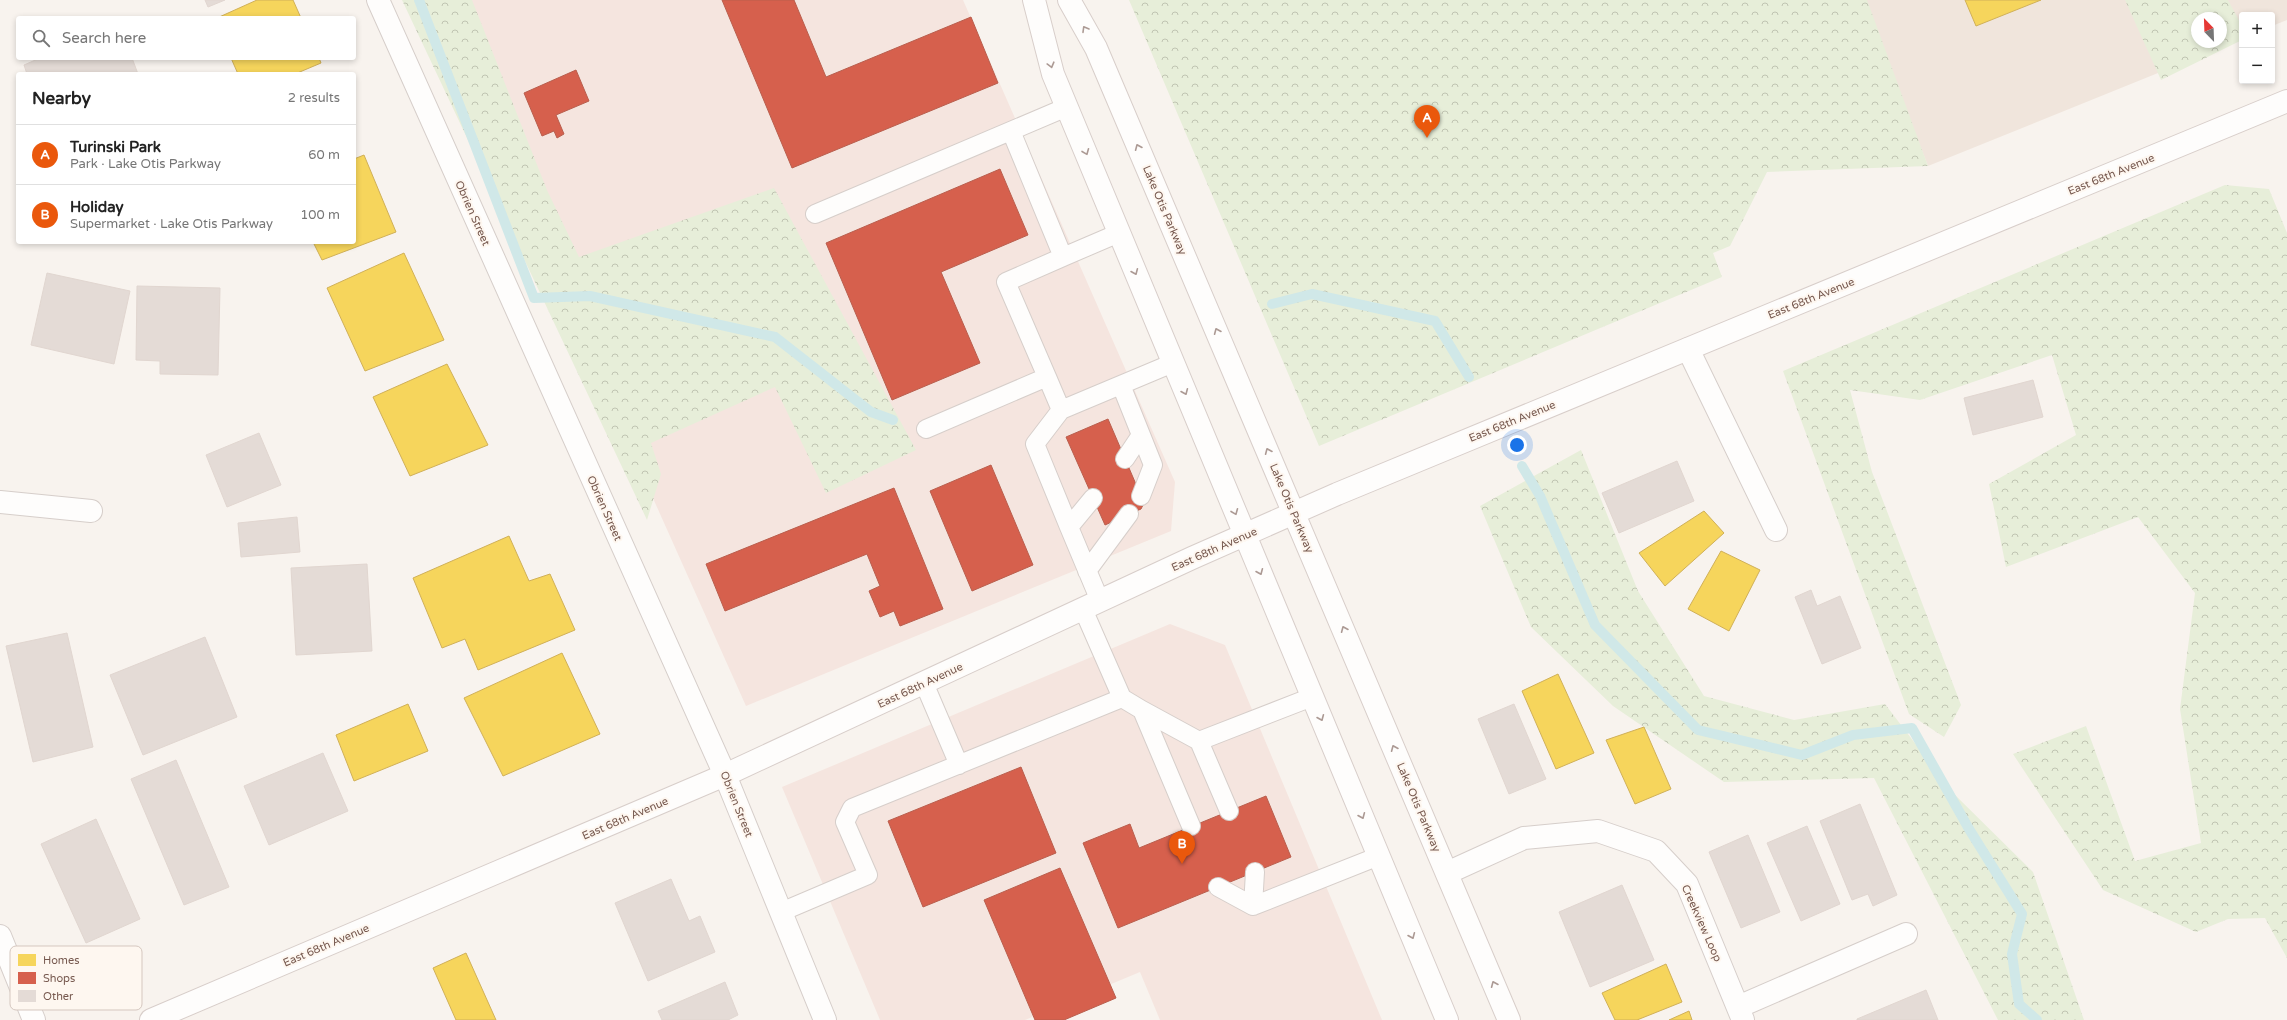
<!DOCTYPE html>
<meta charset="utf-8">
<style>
:root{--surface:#fff;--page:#f2f2f2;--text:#222;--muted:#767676;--line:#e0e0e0;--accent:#ea580c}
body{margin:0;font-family:"Varela Round",sans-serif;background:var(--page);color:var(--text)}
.controls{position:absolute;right:12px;top:12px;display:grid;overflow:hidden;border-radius:4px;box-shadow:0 2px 6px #0003}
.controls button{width:36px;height:36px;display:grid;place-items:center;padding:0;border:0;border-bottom:1px solid var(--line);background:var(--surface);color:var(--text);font:20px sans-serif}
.compass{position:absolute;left:2191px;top:12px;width:36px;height:36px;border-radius:50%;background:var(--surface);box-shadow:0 2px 6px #0003;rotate:337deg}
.you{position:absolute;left:1517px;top:445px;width:14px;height:14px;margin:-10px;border:3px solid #fff;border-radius:50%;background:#1a73e8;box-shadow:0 0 0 6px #1a73e833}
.badge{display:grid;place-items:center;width:26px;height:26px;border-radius:50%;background:var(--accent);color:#fff;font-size:13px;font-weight:700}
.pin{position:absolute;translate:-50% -33px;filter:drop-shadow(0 1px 2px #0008)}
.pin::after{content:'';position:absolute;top:21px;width:14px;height:12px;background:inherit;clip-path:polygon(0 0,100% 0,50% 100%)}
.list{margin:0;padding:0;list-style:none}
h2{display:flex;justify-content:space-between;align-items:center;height:52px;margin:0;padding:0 16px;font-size:17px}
h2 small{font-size:13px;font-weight:400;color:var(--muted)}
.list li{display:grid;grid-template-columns:26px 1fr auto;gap:12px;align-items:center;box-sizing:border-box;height:60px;padding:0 16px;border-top:1px solid var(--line)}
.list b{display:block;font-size:15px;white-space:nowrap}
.list p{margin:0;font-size:13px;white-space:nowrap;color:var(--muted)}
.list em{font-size:13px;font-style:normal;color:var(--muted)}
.icon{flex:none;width:22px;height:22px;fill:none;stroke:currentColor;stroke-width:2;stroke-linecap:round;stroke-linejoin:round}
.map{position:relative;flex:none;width:2287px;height:1020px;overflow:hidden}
.search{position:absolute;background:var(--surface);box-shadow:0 2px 6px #0003;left:16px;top:16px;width:340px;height:44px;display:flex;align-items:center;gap:10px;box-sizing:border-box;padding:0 14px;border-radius:4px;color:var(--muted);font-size:15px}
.panel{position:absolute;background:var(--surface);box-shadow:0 2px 6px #0003;left:16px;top:72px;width:340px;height:172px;border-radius:4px}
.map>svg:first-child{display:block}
.residential{fill:#f0e5dc;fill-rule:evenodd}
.commercial{fill:#f5e5df}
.forest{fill:url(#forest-crowns);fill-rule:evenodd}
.homes{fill:#f6d55c;stroke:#d0b058}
.shops{fill:#d6604d;stroke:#b95e4d}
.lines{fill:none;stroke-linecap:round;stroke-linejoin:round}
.stream{stroke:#d0e8e8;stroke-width:10}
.building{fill:#e4dbd6;stroke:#e1d6d0}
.lane-casing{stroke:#d6ceca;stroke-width:20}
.street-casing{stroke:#d6ceca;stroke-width:24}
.secondary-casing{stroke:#d8ceca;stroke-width:24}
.lane{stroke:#fefdfc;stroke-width:18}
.street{stroke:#fefdfc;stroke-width:22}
.secondary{stroke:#fefdfc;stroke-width:22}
.oneway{stroke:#ac9a94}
.labels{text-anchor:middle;stroke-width:4;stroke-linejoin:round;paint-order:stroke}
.street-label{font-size:11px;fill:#76584e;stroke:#fef7f0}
.key{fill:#fef7f0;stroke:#d5c7bf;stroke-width:1}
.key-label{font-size:11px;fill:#76584e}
</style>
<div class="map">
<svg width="2287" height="1020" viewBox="0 0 2287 1020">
<defs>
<pattern id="forest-crowns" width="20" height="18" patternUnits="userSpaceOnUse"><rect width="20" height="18" fill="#e7eed9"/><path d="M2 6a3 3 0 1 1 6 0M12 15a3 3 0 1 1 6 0" fill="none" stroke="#c0c4b2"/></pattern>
</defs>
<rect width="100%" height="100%" fill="#f8f3ee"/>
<path class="residential" d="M1863 0H2287V20L2272 26V15H2242V39L1928 166ZM2197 18H2221V42H2197Z"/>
<path class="commercial" d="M430 0H963L1175 482 1171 531 746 706Z
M1170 624 1225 645 1382 1020H1160L1140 972 1025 1020H880L782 787Z"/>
<path class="forest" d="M402 0H472L547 190 579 257 774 188 916 450 826 493 775 387 651 443 661 474 647 520Z
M1129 0H1867L1928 166 1767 172 1730 246 1713 253 1722 277 1319 446Z
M2125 0H2228L2242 26V40L2161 80ZM2197 18H2221V42H2197Z
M2225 185 2269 189 2287 233V958L2265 918 2228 919 2196 932 2103 890 2013 754 2086 726 2135 861 2201 843 2180 709 2195 593 2138 517 2006 567 1989 484 2076 435 2052 355 1920 400 1850 390 1872 472 1961 705 1944 737 1909 714 1783 371Z
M1581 450 1638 591 1704 696 1794 720 1885 704 1953 793 2033 872 2084 1020H1998L1874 778 1724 782 1613 706 1531 627 1480 506Z"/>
<path class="homes" d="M257 0H293L301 18H217Z
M1965 0H2041L1976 26Z
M231 58H319L321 63 295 74H238Z
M364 155 396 232 322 260 313 242H354V159Z
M404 253 444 340 365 371 327 288Z
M447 364 488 445 410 476 373 397Z
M1704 511 1724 533 1665 586 1639 553Z
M509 536 529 581 550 574 575 630 478 670 465 639 442 648 413 578Z
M1721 551 1760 570 1729 631 1688 609Z
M562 653 600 734 503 776 464 698Z
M1558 674 1594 753 1556 769 1522 691Z
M408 704 428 751 354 781 336 735Z
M1644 727 1671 789 1635 804 1606 740Z
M466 953 496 1020H456L433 968Z
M1666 964 1682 1002 1637 1020H1615L1602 993Z
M1689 1011 1692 1020H1669Z"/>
<path class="shops" d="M722 0H794L826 77 971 17 998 83 792 168Z
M576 70 589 101 556 115 564 134 557 138 554 131 542 136 524 93Z
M1000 169 1028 235 941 272 980 363 892 400 826 243Z
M1108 419 1144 503 1141 509 1105 525 1066 437Z
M991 465 1033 565 972 591 930 491Z
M894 488 943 609 900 626 894 611 880 617 869 591 880 586 867 554 725 611 706 564Z
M1021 767 1056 853 923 907 888 821Z
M1266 796 1291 857 1118 928 1083 843 1130 824 1139 848Z
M1060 868 1116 998 1064 1020H1035L984 900Z"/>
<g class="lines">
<path class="stream" d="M419 0 534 298 590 296 775 337 871 412 893 420
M1272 304 1312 294 1435 321 1469 377
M1522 466 1540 496 1595 625 1698 730 1802 755 1853 735 1912 728 1969 829 2022 914 2012 954 2019 1004 2037 1020"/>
</g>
<path class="building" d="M205 0H225L208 7Z
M40 58H132L138 74H27L24 65Z
M47 273 130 291 114 364 31 345Z
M137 286 220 288 218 375 160 374V361L136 360Z
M2033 380 2043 417 1973 435 1964 398Z
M259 433 281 485 227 507 206 455Z
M1677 461 1694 501 1619 533 1602 493Z
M297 517 300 552 241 557 238 523Z
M367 564 372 651 296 655 291 568Z
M1811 590 1817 606 1840 596 1861 648 1822 664 1795 597Z
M67 633 93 747 33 762 6 646Z
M205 637 237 717 143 755 110 675Z
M1514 704 1546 779 1509 794 1478 719Z
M323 753 348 811 269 845 244 786Z
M176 760 229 887 184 905 131 779Z
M1860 804 1897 895 1873 906 1868 894 1852 900 1820 821Z
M96 819 140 919 86 943 41 844Z
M1807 826 1840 904 1801 921 1767 843Z
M1748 835 1780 912 1741 928 1709 852Z
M671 879 689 921 700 916 715 952 648 981 615 903Z
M1622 885 1654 960 1590 987 1559 912Z
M725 982 738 1015 728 1020H662L658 1011Z
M1926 990 1938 1020H1857V1019Z"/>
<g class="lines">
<g class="lane-casing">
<path id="lane" d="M1011 131 1063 257 1119 233
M815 214 1067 107
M1047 377 1061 410 1173 363
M1121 385 1141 435 1125 459
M1061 410 1035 444 1069 527
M926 429 1047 377 1006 282 1063 257
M1141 435 1153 465 1141 496
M1093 498 1069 527 1100 601
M1087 571 1129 514
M1083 609 1122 698
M924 683 959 765
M1142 710 1199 741 1229 811
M1199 741 1312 697
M1218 887 1253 906 1379 856
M1253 906 1255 872
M781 912 868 875 845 822 852 808 1122 698 1142 710 1191 826"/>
</g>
<g class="street-casing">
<path id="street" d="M378 0 725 775 825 1020
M1688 349 1776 530
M0 502 91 511
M1447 873 1524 838 1598 831 1656 851 1687 884 1743 1020
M0 936 34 1020
M1738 1007 1906 934"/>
</g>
<g class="secondary-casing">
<path id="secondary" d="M1034 0 1053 74 1447 1020
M1069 0 1096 48 1509 1020
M151 1020 725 775 1192 558 1337 494 2287 101"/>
</g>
<use href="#lane" class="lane"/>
<use href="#street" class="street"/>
<use href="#secondary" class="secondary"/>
</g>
<defs><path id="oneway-chevron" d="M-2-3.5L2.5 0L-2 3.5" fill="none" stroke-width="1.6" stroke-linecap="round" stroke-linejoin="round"/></defs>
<g class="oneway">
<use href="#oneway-chevron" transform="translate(1085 29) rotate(-120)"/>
<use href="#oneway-chevron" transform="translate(1051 65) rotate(75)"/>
<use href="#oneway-chevron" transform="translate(1138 147) rotate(-113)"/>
<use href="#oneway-chevron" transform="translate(1086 152) rotate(68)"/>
<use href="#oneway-chevron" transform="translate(1135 272) rotate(67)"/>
<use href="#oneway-chevron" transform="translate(1217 331) rotate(-113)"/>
<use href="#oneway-chevron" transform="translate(1185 392) rotate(67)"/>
<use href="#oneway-chevron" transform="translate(1268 451) rotate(-113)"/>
<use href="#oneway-chevron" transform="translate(1235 512) rotate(68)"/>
<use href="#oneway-chevron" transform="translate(1260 572) rotate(67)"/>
<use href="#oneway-chevron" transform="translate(1344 629) rotate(-113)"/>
<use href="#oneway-chevron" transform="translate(1321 718) rotate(67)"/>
<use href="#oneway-chevron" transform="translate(1394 748) rotate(-113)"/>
<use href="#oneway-chevron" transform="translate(1362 816) rotate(67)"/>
<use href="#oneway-chevron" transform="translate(1412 936) rotate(67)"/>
<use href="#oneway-chevron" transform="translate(1494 984) rotate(-113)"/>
</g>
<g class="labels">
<g class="street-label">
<text transform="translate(2111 174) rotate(-22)" y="4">East 68th Avenue</text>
<text transform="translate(1165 210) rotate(67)" y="4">Lake Otis Parkway</text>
<text transform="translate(473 213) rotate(66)" y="4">Obrien Street</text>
<text transform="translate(1811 298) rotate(-22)" y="4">East 68th Avenue</text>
<text transform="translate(1512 421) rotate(-22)" y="4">East 68th Avenue</text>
<text transform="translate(605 508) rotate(66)" y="4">Obrien Street</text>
<text transform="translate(1292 508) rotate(67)" y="4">Lake Otis Parkway</text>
<text transform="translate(1214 549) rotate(-24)" y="4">East 68th Avenue</text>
<text transform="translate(920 685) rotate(-25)" y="4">East 68th Avenue</text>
<text transform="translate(737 804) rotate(68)" y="4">Obrien Street</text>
<text transform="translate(1419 807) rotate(67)" y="4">Lake Otis Parkway</text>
<text transform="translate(625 818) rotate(-23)" y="4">East 68th Avenue</text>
<text transform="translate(1702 923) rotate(66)" y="4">Creekview Loop</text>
<text transform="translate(326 945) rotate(-23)" y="4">East 68th Avenue</text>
</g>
</g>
<rect x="10" y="946" width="132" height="64" rx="6" class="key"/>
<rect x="18" y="954" width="18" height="12" fill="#f6d55c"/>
<rect x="18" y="972" width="18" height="12" fill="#d6604d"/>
<rect x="18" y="990" width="18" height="12" fill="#e4dbd6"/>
<g class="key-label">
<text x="43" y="964">Homes</text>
<text x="43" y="982">Shops</text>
<text x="43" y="1000">Other</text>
</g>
</svg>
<div class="controls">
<button>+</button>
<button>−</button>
</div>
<svg class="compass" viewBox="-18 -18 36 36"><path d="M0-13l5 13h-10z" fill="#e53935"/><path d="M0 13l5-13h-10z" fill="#767676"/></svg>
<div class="you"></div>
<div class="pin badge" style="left:1427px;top:138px">A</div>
<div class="pin badge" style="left:1182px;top:864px">B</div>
<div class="search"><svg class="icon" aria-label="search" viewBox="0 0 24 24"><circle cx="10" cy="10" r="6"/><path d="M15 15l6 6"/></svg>Search here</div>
<section class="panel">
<h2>Nearby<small>2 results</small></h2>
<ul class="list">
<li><span class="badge">A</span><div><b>Turinski Park</b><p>Park · Lake Otis Parkway</p></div><em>60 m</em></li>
<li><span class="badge">B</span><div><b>Holiday</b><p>Supermarket · Lake Otis Parkway</p></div><em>100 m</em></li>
</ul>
</section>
</div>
